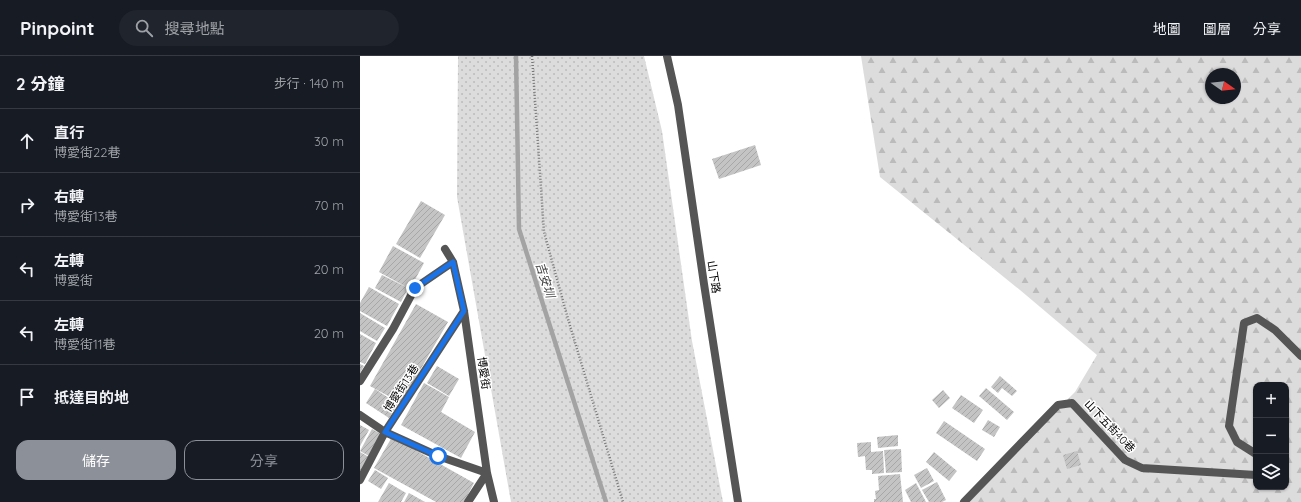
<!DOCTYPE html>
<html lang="zh-TW">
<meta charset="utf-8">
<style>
:root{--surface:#171b24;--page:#20242c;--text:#f1f3f6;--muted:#9ea1a6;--line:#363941;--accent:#8c9099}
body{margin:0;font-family:Quicksand,"Noto Sans TC",sans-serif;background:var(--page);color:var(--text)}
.controls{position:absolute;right:12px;bottom:12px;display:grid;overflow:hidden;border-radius:8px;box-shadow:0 1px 3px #0004}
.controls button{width:36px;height:36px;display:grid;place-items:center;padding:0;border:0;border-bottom:1px solid var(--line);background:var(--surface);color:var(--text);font:20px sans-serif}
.compass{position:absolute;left:845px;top:12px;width:36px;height:36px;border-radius:50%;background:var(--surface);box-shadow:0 1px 3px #0004;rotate:104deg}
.stop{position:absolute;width:12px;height:12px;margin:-9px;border:3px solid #1a73e8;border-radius:50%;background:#fff}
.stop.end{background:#1a73e8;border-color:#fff;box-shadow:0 1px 4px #0008}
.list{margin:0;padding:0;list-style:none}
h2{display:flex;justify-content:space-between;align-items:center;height:52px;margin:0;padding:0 16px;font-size:17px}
h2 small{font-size:13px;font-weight:400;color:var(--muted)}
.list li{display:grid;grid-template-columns:26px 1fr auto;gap:12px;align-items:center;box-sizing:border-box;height:64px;padding:0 16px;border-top:1px solid var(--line)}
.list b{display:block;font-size:15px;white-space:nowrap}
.list p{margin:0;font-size:13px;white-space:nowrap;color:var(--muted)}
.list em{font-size:13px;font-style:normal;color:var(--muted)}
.actions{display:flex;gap:8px;padding:12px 16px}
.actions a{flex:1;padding:9px 0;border:1px solid var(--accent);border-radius:12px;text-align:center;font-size:14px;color:var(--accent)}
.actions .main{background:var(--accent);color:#fff}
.icon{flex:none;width:22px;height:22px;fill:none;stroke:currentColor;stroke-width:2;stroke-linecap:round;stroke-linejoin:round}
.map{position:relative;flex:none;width:941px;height:446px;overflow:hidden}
header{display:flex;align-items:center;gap:24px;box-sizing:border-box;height:56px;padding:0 20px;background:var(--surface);border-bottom:1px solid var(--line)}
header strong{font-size:19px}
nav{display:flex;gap:22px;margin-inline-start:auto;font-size:14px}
.search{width:280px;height:36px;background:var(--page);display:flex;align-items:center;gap:10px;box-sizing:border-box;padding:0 14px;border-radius:22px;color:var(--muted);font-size:15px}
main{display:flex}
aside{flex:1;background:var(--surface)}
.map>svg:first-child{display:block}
.forest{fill:url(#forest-firs);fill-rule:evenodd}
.park{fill:url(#park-dots)}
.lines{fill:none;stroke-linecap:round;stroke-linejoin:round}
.stream{stroke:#a3a3a3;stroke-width:4.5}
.building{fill:url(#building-hatch)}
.path{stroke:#777;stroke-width:2.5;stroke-dasharray:1 2;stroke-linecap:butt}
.street{stroke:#555;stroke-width:8}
.route{stroke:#1a73e8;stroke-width:5}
.labels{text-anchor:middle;stroke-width:3;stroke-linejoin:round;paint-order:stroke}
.street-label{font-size:11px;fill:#000;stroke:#fff}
.water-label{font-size:12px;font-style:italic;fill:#444;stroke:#fff}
</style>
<header>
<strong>Pinpoint</strong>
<div class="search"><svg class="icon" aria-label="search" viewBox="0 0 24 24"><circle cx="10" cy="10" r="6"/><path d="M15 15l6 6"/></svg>搜尋地點</div>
<nav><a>地圖</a><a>圖層</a><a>分享</a></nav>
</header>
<main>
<aside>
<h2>2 分鐘<small>步行 · 140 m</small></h2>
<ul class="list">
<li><svg class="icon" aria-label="ahead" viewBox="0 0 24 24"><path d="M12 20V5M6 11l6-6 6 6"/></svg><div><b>直行</b><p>博愛街22巷</p></div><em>30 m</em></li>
<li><svg class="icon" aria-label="right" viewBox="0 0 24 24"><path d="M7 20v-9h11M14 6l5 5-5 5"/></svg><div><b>右轉</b><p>博愛街13巷</p></div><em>70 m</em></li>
<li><svg class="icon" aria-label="left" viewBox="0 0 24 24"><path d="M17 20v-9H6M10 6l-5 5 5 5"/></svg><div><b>左轉</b><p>博愛街</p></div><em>20 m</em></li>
<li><svg class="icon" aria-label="left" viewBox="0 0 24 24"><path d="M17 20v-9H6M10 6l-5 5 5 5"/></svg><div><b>左轉</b><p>博愛街11巷</p></div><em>20 m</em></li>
<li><svg class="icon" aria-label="arrive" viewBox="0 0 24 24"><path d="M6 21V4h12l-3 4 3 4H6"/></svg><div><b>抵達目的地</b></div></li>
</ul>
<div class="actions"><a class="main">儲存</a><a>分享</a></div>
</aside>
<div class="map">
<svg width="941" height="446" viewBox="0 0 941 446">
<defs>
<pattern id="forest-firs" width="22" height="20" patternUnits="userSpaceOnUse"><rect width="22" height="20" fill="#dcdcdc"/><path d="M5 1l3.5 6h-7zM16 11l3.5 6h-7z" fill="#bbb"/></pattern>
<pattern id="park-dots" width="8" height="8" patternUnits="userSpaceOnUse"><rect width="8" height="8" fill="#dcdcdc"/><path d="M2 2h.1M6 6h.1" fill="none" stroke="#bbb" stroke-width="1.8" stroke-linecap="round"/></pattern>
<pattern id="building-hatch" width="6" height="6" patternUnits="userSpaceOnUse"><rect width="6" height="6" fill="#c4c4c4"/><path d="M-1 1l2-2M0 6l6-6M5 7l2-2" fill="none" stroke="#a7a7a7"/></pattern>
</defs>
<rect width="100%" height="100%" fill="#fff"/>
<path class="forest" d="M501 0H941V446H605L715 336 737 299 660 234 520 121ZM851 18H875V42H851ZM896 329H926V431H896Z"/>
<path class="park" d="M98 0H284L302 75 332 285 363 446H151L97 141Z"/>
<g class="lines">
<path class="stream" d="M156 0 159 173 246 446"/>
</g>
<path class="building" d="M395 89 401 109 359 123 352 103Z
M61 145 85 159 60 202 36 188Z
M33 190 64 207 50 233 19 216Z
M22 219 48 232 41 246 15 232Z
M9 231 39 248 27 270 0 255V247Z
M56 248 88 266 41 347 10 330Z
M0 257 25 272 17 285 0 275Z
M0 278 16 287 5 308 0 306Z
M0 308 4 310 0 317Z
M77 310 99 323 89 340 67 327Z
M640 320 657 335 652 340 642 332 638 337 631 331Z
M64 327 89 341 81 356 115 376 101 402 41 369Z
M626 332 654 356 647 364 619 340Z
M15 333 38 348 29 362 6 347Z
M583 334 590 342 579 352 572 344Z
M601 339 623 354 614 367 592 352Z
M628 364 640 371 634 381 622 374Z
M584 365 625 393 617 405 576 377Z
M0 369 9 374 0 390Z
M12 373 21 378 9 400 0 395Z
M538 379V390L518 392 517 381Z
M32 381 114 427 104 446H76L14 412Z
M511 386V396L523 395 524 417 512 418V414H506L505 400 498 401 497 387Z
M541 393 542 416 526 417 524 394Z
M717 395 721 409 707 413 703 399Z
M0 396 9 401 0 417Z
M574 396 597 415 589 425 566 406Z
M567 412 574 425 561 432 554 419Z
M15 414 28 422 21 433 8 425Z
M540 418 543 446H514V443H516L515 435 519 434 518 420Z
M577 426 586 444 582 446H569L562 434Z
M29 427 46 437 41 446H18Z
M556 427 566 446H551L545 434Z
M49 437 65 446H44Z"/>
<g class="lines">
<path class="path" d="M172 0 184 176 208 263 263 446"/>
<path class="street" d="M307 0 318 49 344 228 378 446
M85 193 93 206 104 255 127 417 134 446
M0 325 33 273 55 232 93 206
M0 359 25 376 78 400 127 417 108 446
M896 398 877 386 869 370 884 267 897 262 915 274 941 300
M0 424 25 376 104 255
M604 446 698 349 712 347 765 404 782 412 896 419"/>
</g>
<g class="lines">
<path class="route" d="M55 232 93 206 104 255 25 376 78 400"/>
</g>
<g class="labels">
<g class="street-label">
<text transform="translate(354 221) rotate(81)" y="4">山下路</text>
<text transform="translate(124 317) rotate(82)" y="4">博愛街</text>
<text transform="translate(41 332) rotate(-57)" y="4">博愛街13巷</text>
<text transform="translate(750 370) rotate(46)" y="4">山下五街40巷</text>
</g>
<g class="water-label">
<text transform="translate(185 224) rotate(72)" y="4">吉安圳</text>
</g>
</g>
</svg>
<div class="controls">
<button>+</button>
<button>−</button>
<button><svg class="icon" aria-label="layers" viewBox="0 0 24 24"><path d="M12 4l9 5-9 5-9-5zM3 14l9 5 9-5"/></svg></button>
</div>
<svg class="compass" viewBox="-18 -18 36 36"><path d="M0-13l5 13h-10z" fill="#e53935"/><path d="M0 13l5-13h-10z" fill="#9ea1a6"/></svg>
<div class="stop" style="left:78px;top:400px"></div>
<div class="stop end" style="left:55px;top:232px"></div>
</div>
</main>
